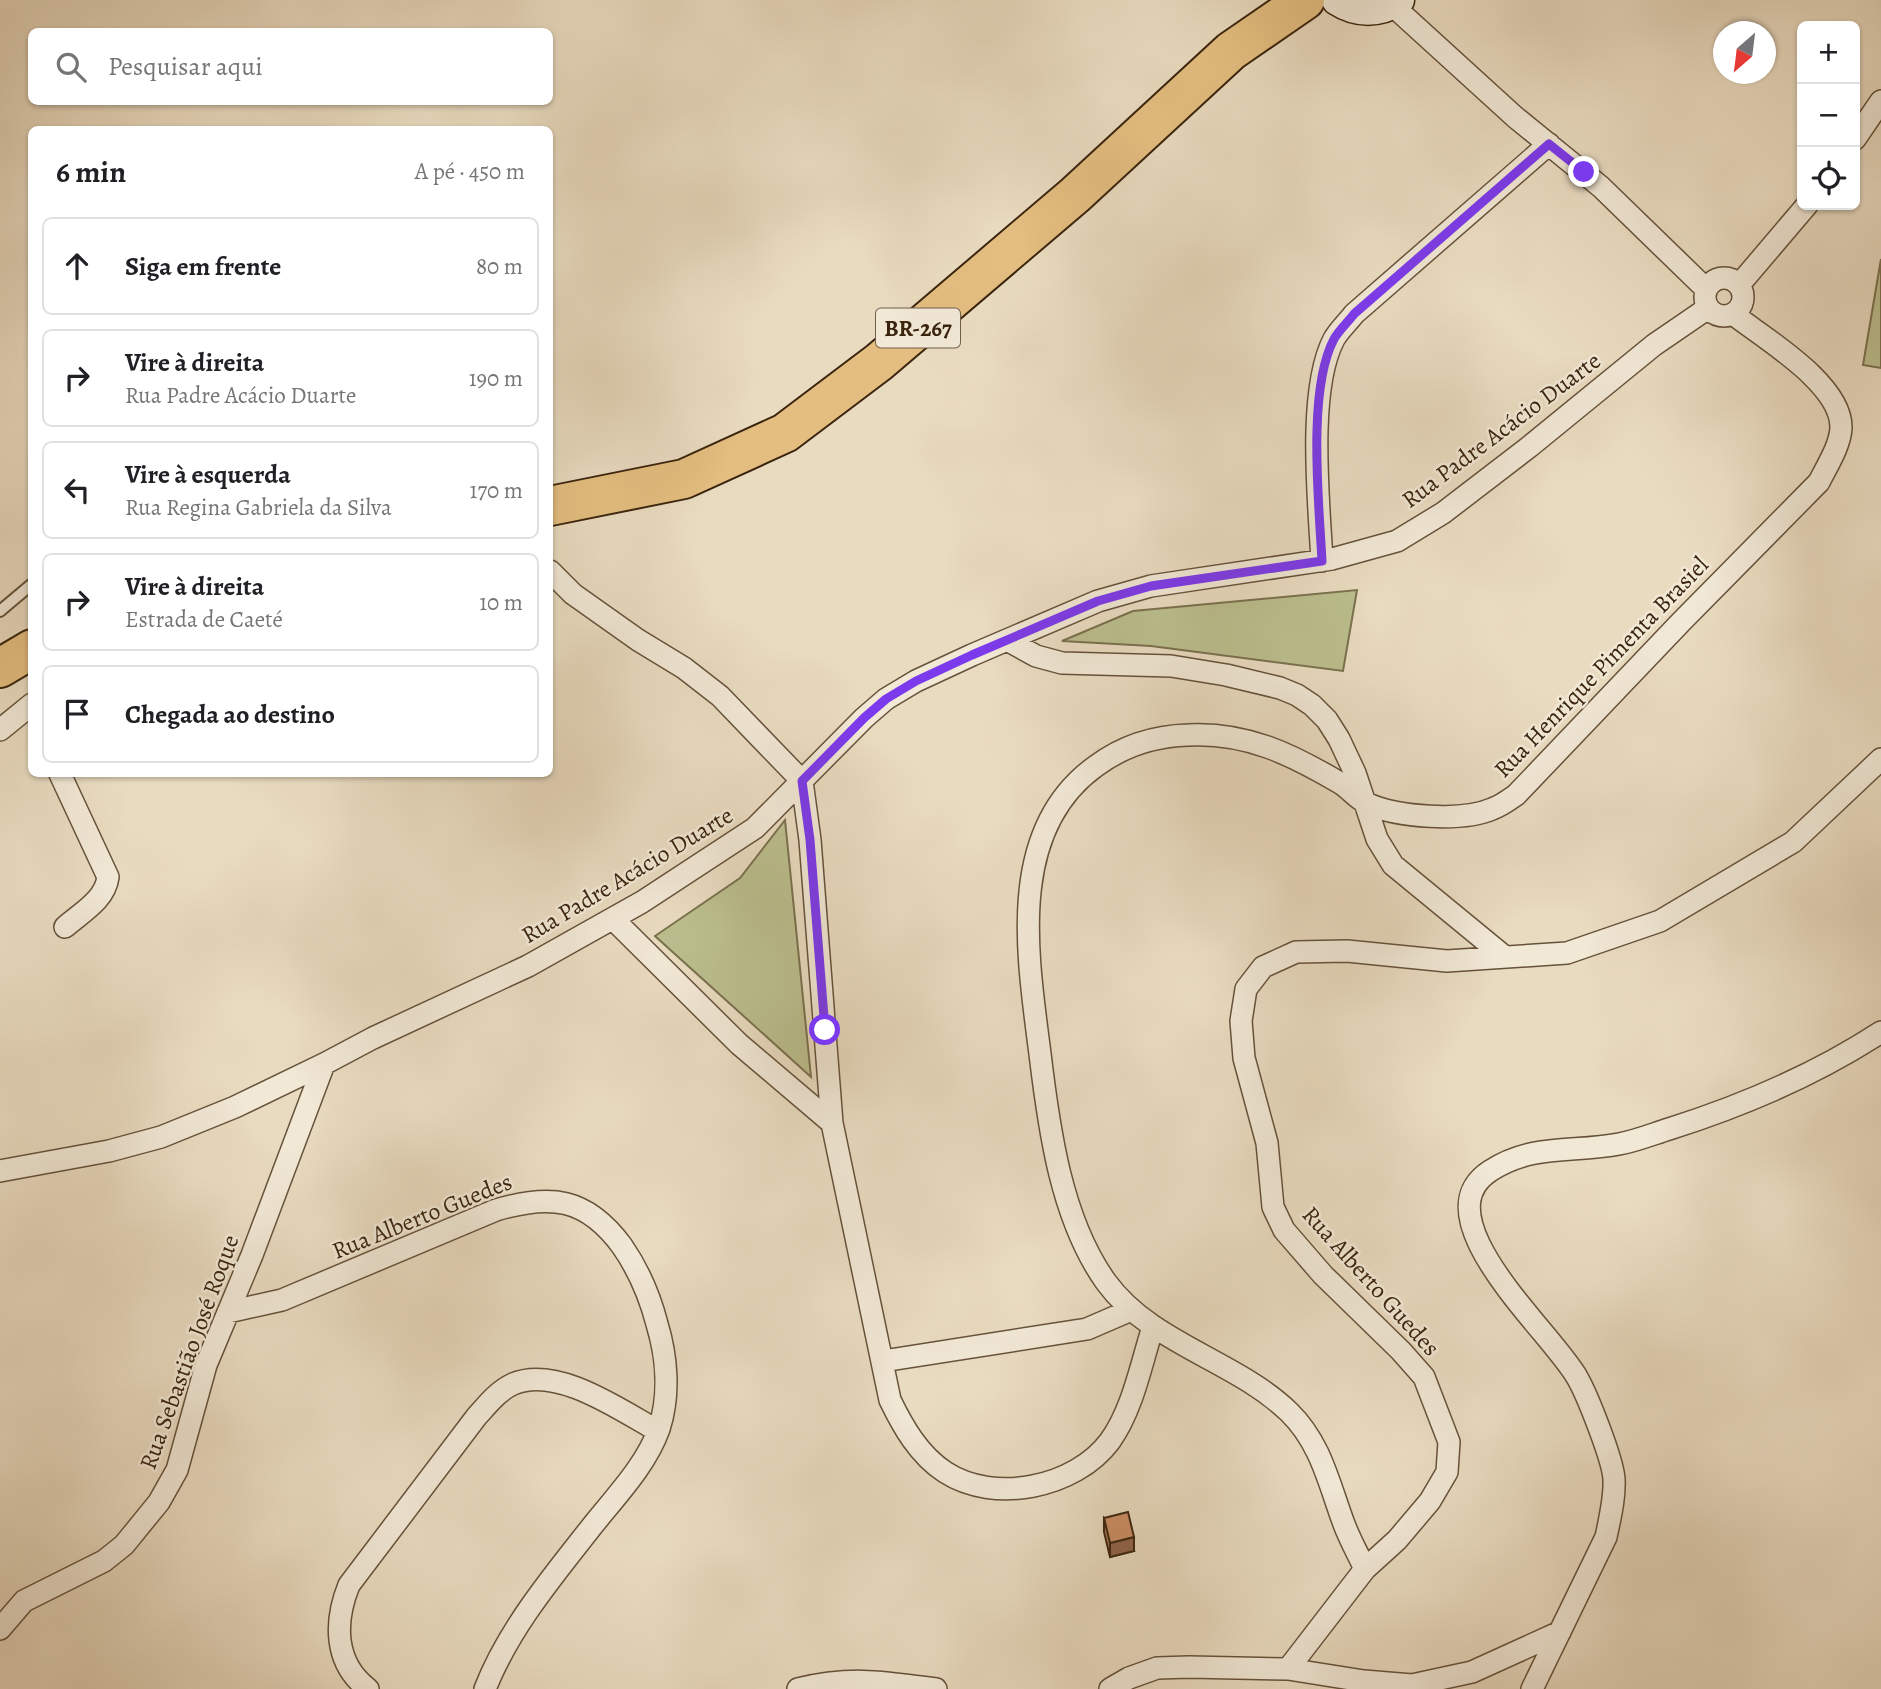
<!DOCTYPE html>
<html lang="pt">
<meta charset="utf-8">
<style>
:root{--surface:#fff;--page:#f2f2f2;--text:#202124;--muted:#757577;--line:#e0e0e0}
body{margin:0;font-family:Alegreya,serif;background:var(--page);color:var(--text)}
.controls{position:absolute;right:21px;top:21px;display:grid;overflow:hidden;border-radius:10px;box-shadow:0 2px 5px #0004}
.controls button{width:63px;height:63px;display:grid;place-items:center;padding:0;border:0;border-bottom:2px solid var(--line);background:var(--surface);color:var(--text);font:35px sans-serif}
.compass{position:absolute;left:1713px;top:21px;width:63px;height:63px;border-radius:50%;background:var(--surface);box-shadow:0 2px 5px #0004;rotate:208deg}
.stop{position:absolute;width:21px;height:21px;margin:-16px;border:5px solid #7c3aed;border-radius:50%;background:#fff}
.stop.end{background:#7c3aed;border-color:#fff;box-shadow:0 2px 7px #0008}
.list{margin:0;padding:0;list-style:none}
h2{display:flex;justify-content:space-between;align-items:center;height:91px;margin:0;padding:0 28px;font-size:30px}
h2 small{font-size:23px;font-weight:400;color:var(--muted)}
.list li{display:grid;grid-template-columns:46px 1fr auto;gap:21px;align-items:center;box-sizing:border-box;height:98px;margin:0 14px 14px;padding:0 14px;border:2px solid var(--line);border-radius:10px}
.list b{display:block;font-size:26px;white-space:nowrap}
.list p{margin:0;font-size:23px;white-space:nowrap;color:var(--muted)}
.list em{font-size:23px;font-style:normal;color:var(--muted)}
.icon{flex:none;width:38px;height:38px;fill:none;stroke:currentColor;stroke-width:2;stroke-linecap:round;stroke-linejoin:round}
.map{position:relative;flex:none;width:1881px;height:1689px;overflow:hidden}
.search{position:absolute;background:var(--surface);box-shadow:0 2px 5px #0004;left:28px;top:28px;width:525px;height:77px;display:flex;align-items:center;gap:18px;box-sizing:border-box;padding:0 24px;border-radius:10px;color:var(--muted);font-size:26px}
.panel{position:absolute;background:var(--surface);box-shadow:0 2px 5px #0004;left:28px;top:126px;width:525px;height:651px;border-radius:10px}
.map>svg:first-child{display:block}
.green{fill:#bbbe8e;stroke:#7a714e;stroke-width:2}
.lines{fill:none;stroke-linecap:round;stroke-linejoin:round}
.lane-casing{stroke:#66523a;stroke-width:14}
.street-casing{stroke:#66523a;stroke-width:24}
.secondary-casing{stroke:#3a240d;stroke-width:33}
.highway-casing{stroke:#3a240d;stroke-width:42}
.lane{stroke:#f1e8d6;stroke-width:10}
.street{stroke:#f1e8d6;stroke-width:21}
.secondary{stroke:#f1e8d6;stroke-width:30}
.highway{stroke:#e4be80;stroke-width:38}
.wall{fill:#af7a57;stroke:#3a240d;stroke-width:2}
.shaded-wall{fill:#8f6347;stroke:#3a240d;stroke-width:2}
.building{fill:#cc8e65;stroke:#3a240d;stroke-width:2}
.route{stroke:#7c3aed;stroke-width:9}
.labels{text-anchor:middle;stroke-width:5;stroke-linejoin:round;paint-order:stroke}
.shield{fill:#f1e8d6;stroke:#715f49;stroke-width:2}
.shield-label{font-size:23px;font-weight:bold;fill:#3a240d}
.street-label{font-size:24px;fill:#3a240d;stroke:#f1e8d6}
</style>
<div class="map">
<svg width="1881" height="1689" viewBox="0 0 1881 1689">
<rect width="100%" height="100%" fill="#e9dbc0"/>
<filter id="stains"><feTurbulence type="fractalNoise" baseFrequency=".00286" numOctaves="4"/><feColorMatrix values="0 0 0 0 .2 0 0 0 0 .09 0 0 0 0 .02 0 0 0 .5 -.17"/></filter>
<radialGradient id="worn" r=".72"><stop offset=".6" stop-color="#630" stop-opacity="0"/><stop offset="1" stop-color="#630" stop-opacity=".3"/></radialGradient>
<path class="green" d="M1881 259V368L1863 365Z
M1357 590 1343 671 1151 646 1062 641 1133 611Z
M785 820 811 1077 655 936 740 878Z"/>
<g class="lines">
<g class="lane-casing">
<path id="lane" d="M0 611 32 584"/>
</g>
<g class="street-casing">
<path id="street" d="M1392 5 1515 117 1601 187 1706 289
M1855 139 1881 101
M1705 297a19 19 0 1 1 38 0a19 19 0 1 1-38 0Z
M1739 285 1807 205
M1322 561C1319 503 1307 390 1334 339 1339 330 1348 322 1354 314L1549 144
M550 571 573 594 638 640 684 668 720 696 802 781 810 840 832 1123 890 1400C903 1427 919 1455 945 1472 994 1504 1075 1488 1110 1441 1133 1409 1141 1364 1153 1327
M1007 640 1036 656 1062 663 1171 666 1226 675 1280 688 1297 695 1312 705 1327 720 1339 739 1355 773 1377 839 1393 865 1505 957
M0 730 32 704
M60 774 108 877C105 900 82 912 65 927
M613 919 739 1044 832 1123
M0 1171 109 1151 161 1137 235 1107 324 1064 373 1038 528 966 642 902 755 828 864 718 886 699 916 681 972 655 1098 601 1151 586 1332 559 1397 541 1443 513 1529 447 1654 345 1708 308
M228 1312 282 1300 496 1210C550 1194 586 1197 622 1246 638 1269 650 1297 657 1324 667 1357 670 1395 659 1429 646 1465 617 1495 593 1525 553 1576 509 1628 485 1689
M883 1361 1087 1329 1131 1310
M1365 1569C1358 1554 1350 1540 1344 1524 1329 1484 1321 1443 1289 1412 1235 1360 1151 1344 1106 1282 1061 1219 1049 1129 1040 1054 1028 958 1005 831 1096 766 1123 746 1154 736 1188 735 1246 732 1291 754 1340 783 1350 789 1357 799 1368 804 1398 817 1462 822 1492 809 1501 806 1509 800 1516 795L1681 622 1819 482C1827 466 1840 446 1841 428 1842 384 1765 339 1733 314
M0 1629 24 1601 104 1561 124 1545 159 1502 177 1470 206 1365 252 1255 324 1064
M1288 1669 1364 1681 1412 1685 1472 1672 1560 1632
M368 1689C334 1663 334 1622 349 1585L477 1416C488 1404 498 1391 513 1384 557 1365 620 1410 658 1431
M798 1689C850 1676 884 1682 936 1689
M1110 1689 1129 1678 1157 1668 1189 1667 1288 1669 1365 1569 1397 1540 1430 1501 1447 1472 1449 1442 1424 1377 1401 1351 1323 1275 1284 1230 1273 1207 1267 1143 1244 1058 1241 1021 1246 989 1263 967 1296 952 1347 951 1447 961 1567 953 1660 921 1793 842 1881 759
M1532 1689 1606 1537C1610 1518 1615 1498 1614 1479 1613 1460 1588 1397 1578 1379 1555 1335 1418 1218 1490 1171 1533 1143 1573 1153 1619 1144 1636 1141 1653 1134 1669 1129 1745 1105 1815 1075 1881 1032"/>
</g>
<g class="secondary-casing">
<path id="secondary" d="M1337 0C1357 13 1379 13 1399 0"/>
</g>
<g class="highway-casing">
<path id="highway" d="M550 506 684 479 785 433 879 362 1075 195 1231 51 1305 0
M0 668 32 649"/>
</g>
<use href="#lane" class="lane"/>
<use href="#street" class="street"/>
<use href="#secondary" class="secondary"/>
<use href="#highway" class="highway"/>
</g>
<path class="wall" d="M1104 1518 1134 1551 1110 1557 1104 1532Z"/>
<path class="shaded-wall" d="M1134 1537V1551L1110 1557V1543Z"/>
<path class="building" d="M1128 1512 1134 1537 1110 1543 1104 1518Z"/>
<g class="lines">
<path class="route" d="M825 1030 810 840 802 781 864 718 886 699 916 681 972 655 1098 601 1151 586 1322 561C1319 503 1307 390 1334 339 1339 330 1348 322 1354 314L1549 144 1584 172"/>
</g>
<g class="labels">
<rect class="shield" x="876" y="308.5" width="84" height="39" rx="5"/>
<g class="shield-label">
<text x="918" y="336">BR-267</text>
</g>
<g class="street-label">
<text transform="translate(1501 430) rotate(-37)" y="8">Rua Padre Acácio Duarte</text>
<text transform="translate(1601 667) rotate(-46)" y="8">Rua Henrique Pimenta Brasiel</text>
<text transform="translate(627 875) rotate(-31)" y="8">Rua Padre Acácio Duarte</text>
<text transform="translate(422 1216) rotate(-22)" y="8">Rua Alberto Guedes</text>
<text transform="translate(1371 1281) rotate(48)" y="8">Rua Alberto Guedes</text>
<text transform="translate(189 1352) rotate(-70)" y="8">Rua Sebastião José Roque</text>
</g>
</g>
<rect width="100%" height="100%" filter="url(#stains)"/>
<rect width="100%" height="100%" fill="url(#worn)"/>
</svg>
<div class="controls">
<button>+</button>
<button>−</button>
<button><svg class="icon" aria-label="locate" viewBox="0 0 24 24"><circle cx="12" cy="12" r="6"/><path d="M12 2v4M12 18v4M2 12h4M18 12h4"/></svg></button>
</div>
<svg class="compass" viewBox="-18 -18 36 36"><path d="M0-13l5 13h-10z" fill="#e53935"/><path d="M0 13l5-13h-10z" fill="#757577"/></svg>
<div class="stop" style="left:825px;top:1030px"></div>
<div class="stop end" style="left:1584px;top:172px"></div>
<div class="search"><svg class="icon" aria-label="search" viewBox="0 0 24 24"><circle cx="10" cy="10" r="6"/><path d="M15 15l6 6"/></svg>Pesquisar aqui</div>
<section class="panel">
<h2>6 min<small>A pé · 450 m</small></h2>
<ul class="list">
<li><svg class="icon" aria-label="ahead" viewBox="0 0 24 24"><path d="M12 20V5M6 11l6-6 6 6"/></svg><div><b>Siga em frente</b></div><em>80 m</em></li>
<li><svg class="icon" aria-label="right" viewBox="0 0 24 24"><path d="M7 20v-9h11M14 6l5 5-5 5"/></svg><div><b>Vire à direita</b><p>Rua Padre Acácio Duarte</p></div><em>190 m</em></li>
<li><svg class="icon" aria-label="left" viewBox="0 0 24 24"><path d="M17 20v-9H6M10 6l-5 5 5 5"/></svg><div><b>Vire à esquerda</b><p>Rua Regina Gabriela da Silva</p></div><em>170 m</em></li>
<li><svg class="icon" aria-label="right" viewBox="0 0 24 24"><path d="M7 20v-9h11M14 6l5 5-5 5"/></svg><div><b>Vire à direita</b><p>Estrada de Caeté</p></div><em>10 m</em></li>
<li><svg class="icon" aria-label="arrive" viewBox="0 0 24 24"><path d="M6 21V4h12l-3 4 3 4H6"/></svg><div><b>Chegada ao destino</b></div></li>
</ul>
</section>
</div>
